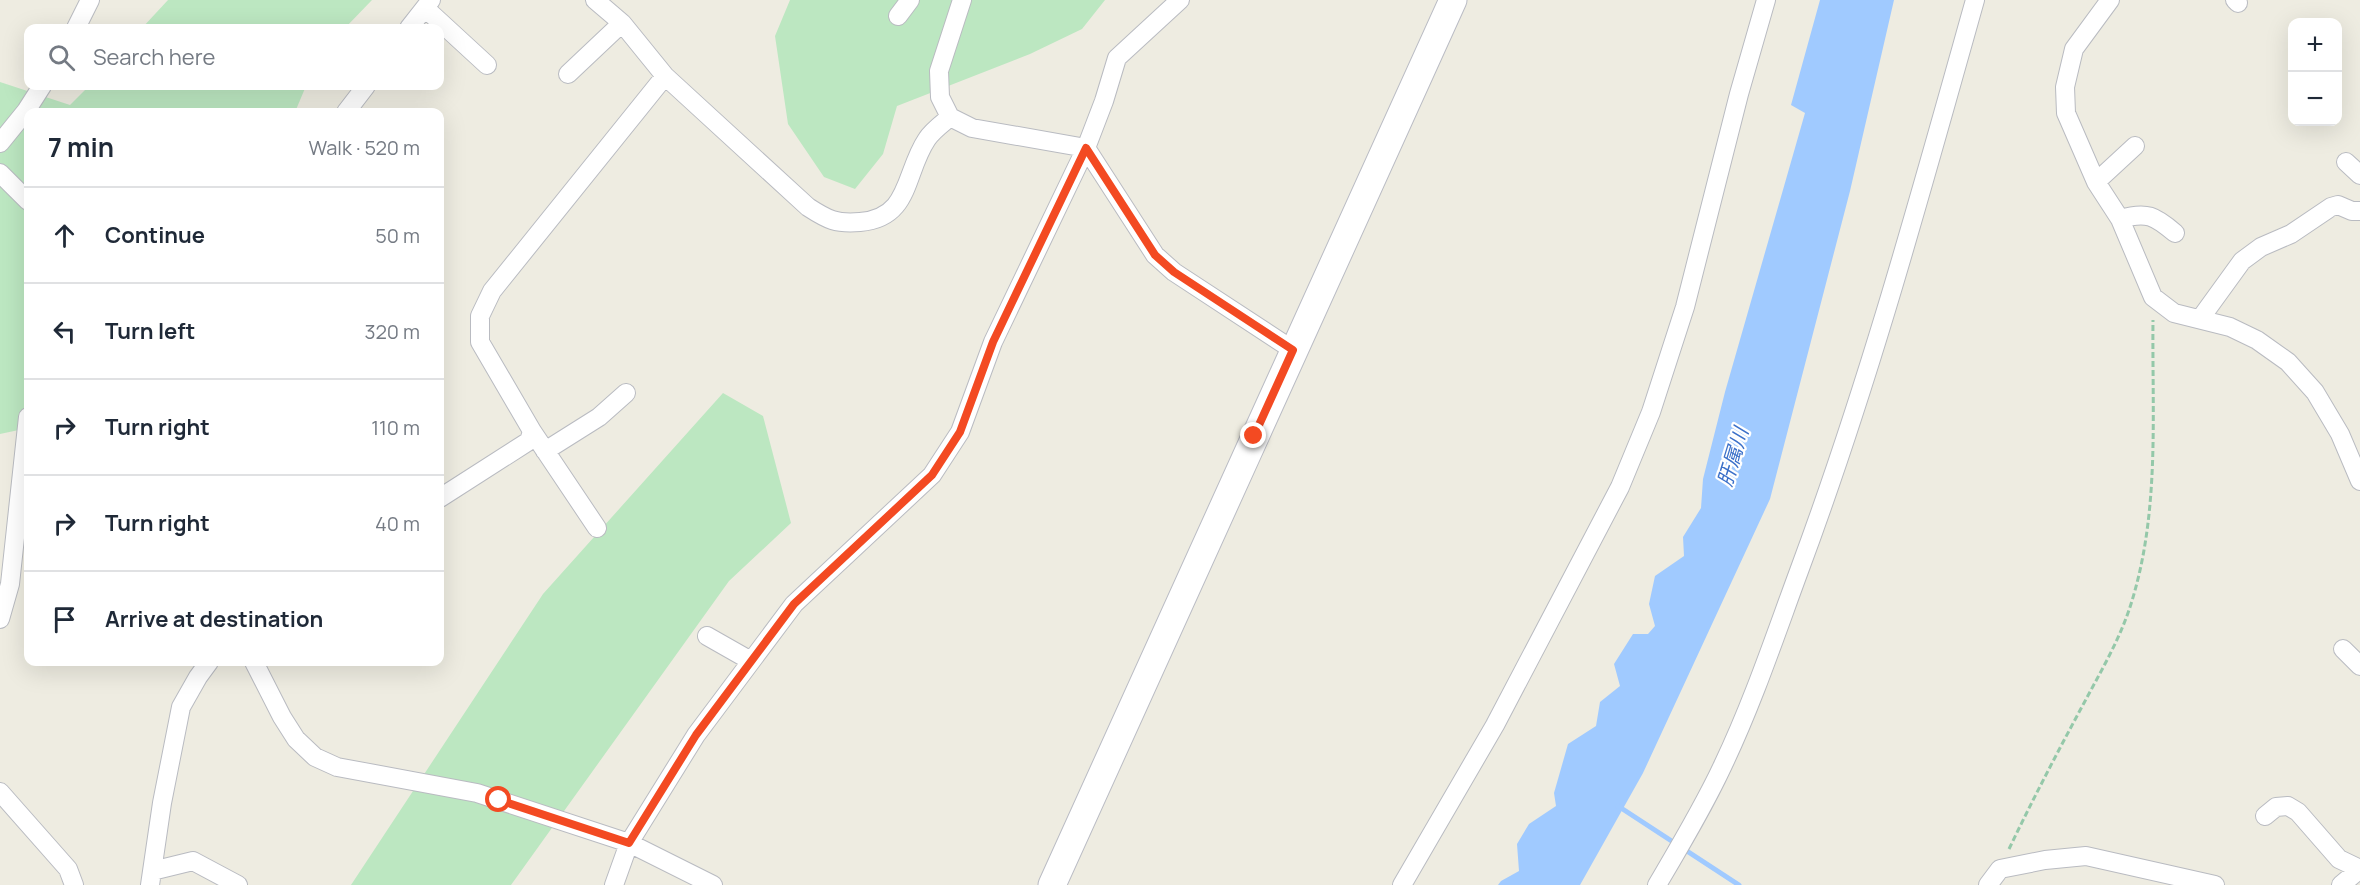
<!DOCTYPE html>
<meta charset="utf-8">
<style>
:root{--surface:#fff;--page:#f6f6f7;--text:#1f2937;--muted:#747a83;--line:#e0e1e3}
body{margin:0;font-family:Manrope,"Noto Sans JP",sans-serif;background:var(--page);color:var(--text)}
.controls{position:absolute;right:18px;top:18px;display:grid;overflow:hidden;border-radius:12px;box-shadow:0 6px 24px #0002}
.controls button{width:54px;height:54px;display:grid;place-items:center;padding:0;border:0;border-bottom:2px solid var(--line);background:var(--surface);color:var(--text);font:30px sans-serif}
.stop{position:absolute;width:18px;height:18px;margin:-14px;border:4px solid #f34a22;border-radius:50%;background:#fff}
.stop.end{background:#f34a22;border-color:#fff;box-shadow:0 2px 6px #0008}
.list{margin:0;padding:0;list-style:none}
h2{display:flex;justify-content:space-between;align-items:center;height:78px;margin:0;padding:0 24px;font-size:26px}
h2 small{font-size:20px;font-weight:400;color:var(--muted)}
.list li{display:grid;grid-template-columns:39px 1fr auto;gap:18px;align-items:center;box-sizing:border-box;height:96px;padding:0 24px;border-top:2px solid var(--line)}
.list b{display:block;font-size:22px;white-space:nowrap}
.list em{font-size:20px;font-style:normal;color:var(--muted)}
.icon{flex:none;width:33px;height:33px;fill:none;stroke:currentColor;stroke-width:2;stroke-linecap:round;stroke-linejoin:round}
.map{position:relative;flex:none;width:2360px;height:885px;overflow:hidden}
.search{position:absolute;background:var(--surface);box-shadow:0 6px 24px #0002;left:24px;top:24px;width:420px;height:66px;display:flex;align-items:center;gap:15px;box-sizing:border-box;padding:0 21px;border-radius:12px;color:var(--muted);font-size:22px}
.panel{position:absolute;background:var(--surface);box-shadow:0 6px 24px #0002;left:24px;top:108px;width:420px;height:558px;border-radius:12px}
.map>svg:first-child{display:block}
.green{fill:#bce7c1}
.water{fill:#a0caff}
.lines{fill:none;stroke-linecap:round;stroke-linejoin:round}
.stream{stroke:#a0caff;stroke-width:5}
.street-casing{stroke:#b9bbc1;stroke-width:20}
.secondary-casing{stroke:#babcc4;stroke-width:29}
.path{stroke:#94c8a9;stroke-width:3;stroke-dasharray:6 3;stroke-linecap:butt}
.street{stroke:#fff;stroke-width:18}
.secondary{stroke:#fff;stroke-width:27}
.route{stroke:#f34a22;stroke-width:8}
.labels{text-anchor:middle;stroke-width:4.5;stroke-linejoin:round;paint-order:stroke}
.water-label{font-size:20px;font-style:italic;fill:#3b70c9;stroke:#fff}
</style>
<div class="map">
<svg width="2360" height="885" viewBox="0 0 2360 885">
<rect width="100%" height="100%" fill="#eeece1"/>
<path class="green" d="M168 0H372L345 28H142Z
M790 0H1105L1082 29 1030 54 897 106 883 154 855 189 824 177 788 124 775 36Z
M0 82 70 105 89 86H306L295 112H28V428L0 434Z
M723 393 763 416 791 523 729 581 511 885H351L543 594Z"/>
<path class="water" d="M1820 0H1894L1850 191 1770 499 1643 773 1580 885H1498L1501 881 1519 871 1517 844 1529 824 1556 806 1554 793 1568 744 1596 726 1600 702 1620 686 1614 664 1633 634H1648L1655 626 1649 604 1655 576 1684 556 1683 537 1701 508 1703 479 1725 392 1805 113 1791 105Z"/>
<g class="lines">
<path class="stream" d="M1618 806 1739 885"/>
<g class="street-casing">
<path id="street" d="M595 0 622 23 665 76 808 207C828 220 836 224 860 222 911 218 904 173 927 139 932 131 943 123 950 117
M962 0 939 71 940 97 950 117 972 128 1086 148 1155 255 1174 272 1293 350
M2110 0 2074 49 2065 87 2066 113 2096 182 2120 219 2153 297 2174 313 2230 327 2257 340 2288 362 2315 392 2340 434 2360 481
M2235 0 2238 3
M425 8 487 65
M898 16 910 0
M76 28 90 0
M409 28 431 0
M568 74 622 23
M346 112 366 86
M0 143 26 111 42 86
M2346 162 2360 175
M0 173 28 201
M2096 182 2135 146
M2120 219C2147 211 2155 216 2175 233
M2200 319 2242 261 2261 247 2291 234 2331 207 2338 205 2352 211H2360
M532 431 597 528
M545 451 599 417 626 393
M440 498 529 441 532 431 480 342V316L492 291 665 76
M0 619 10 584 28 417
M707 636 751 661
M2343 649 2360 666
M254 662 282 717 296 739 315 757 337 767 477 793 629 843 713 885
M0 792 68 869 74 885
M2265 816 2276 807 2288 806 2298 812 2339 859 2360 869
M152 871 193 861 238 885
M150 885 162 803 181 707 198 677 209 662
M614 885 629 843 696 735 794 604 932 475 960 432 993 342 1086 148 1104 101 1117 58 1180 0
M1402 885 1495 725 1620 487 1651 412 1685 307 1739 94 1766 0
M1657 885C1680 846 1704 806 1723 765 1753 702 1775 636 1799 571 1869 383 1921 192 1975 0
M1988 885 2000 869 2045 860 2086 856 2215 885
M2341 885 2360 869"/>
</g>
<g class="secondary-casing">
<path id="secondary" d="M1052 885 1453 0"/>
</g>
<path class="path" d="M2009 849C2033 799 2058 751 2084 703 2101 671 2120 639 2131 604 2160 512 2152 415 2153 320"/>
<use href="#street" class="street"/>
<use href="#secondary" class="secondary"/>
</g>
<g class="lines">
<path class="route" d="M499 800 629 843 696 735 794 604 932 475 960 432 993 342 1086 148 1155 255 1174 272 1293 350 1254 436"/>
</g>
<g class="labels">
<g class="water-label">
<text transform="translate(1733 457) rotate(-73)" y="7">肝属川</text>
</g>
</g>
</svg>
<div class="controls">
<button>+</button>
<button>−</button>
</div>
<div class="stop" style="left:499px;top:800px"></div>
<div class="stop end" style="left:1254px;top:436px"></div>
<div class="search"><svg class="icon" aria-label="search" viewBox="0 0 24 24"><circle cx="10" cy="10" r="6"/><path d="M15 15l6 6"/></svg>Search here</div>
<section class="panel">
<h2>7 min<small>Walk · 520 m</small></h2>
<ul class="list">
<li><svg class="icon" aria-label="ahead" viewBox="0 0 24 24"><path d="M12 20V5M6 11l6-6 6 6"/></svg><div><b>Continue</b></div><em>50 m</em></li>
<li><svg class="icon" aria-label="left" viewBox="0 0 24 24"><path d="M17 20v-9H6M10 6l-5 5 5 5"/></svg><div><b>Turn left</b></div><em>320 m</em></li>
<li><svg class="icon" aria-label="right" viewBox="0 0 24 24"><path d="M7 20v-9h11M14 6l5 5-5 5"/></svg><div><b>Turn right</b></div><em>110 m</em></li>
<li><svg class="icon" aria-label="right" viewBox="0 0 24 24"><path d="M7 20v-9h11M14 6l5 5-5 5"/></svg><div><b>Turn right</b></div><em>40 m</em></li>
<li><svg class="icon" aria-label="arrive" viewBox="0 0 24 24"><path d="M6 21V4h12l-3 4 3 4H6"/></svg><div><b>Arrive at destination</b></div></li>
</ul>
</section>
</div>
